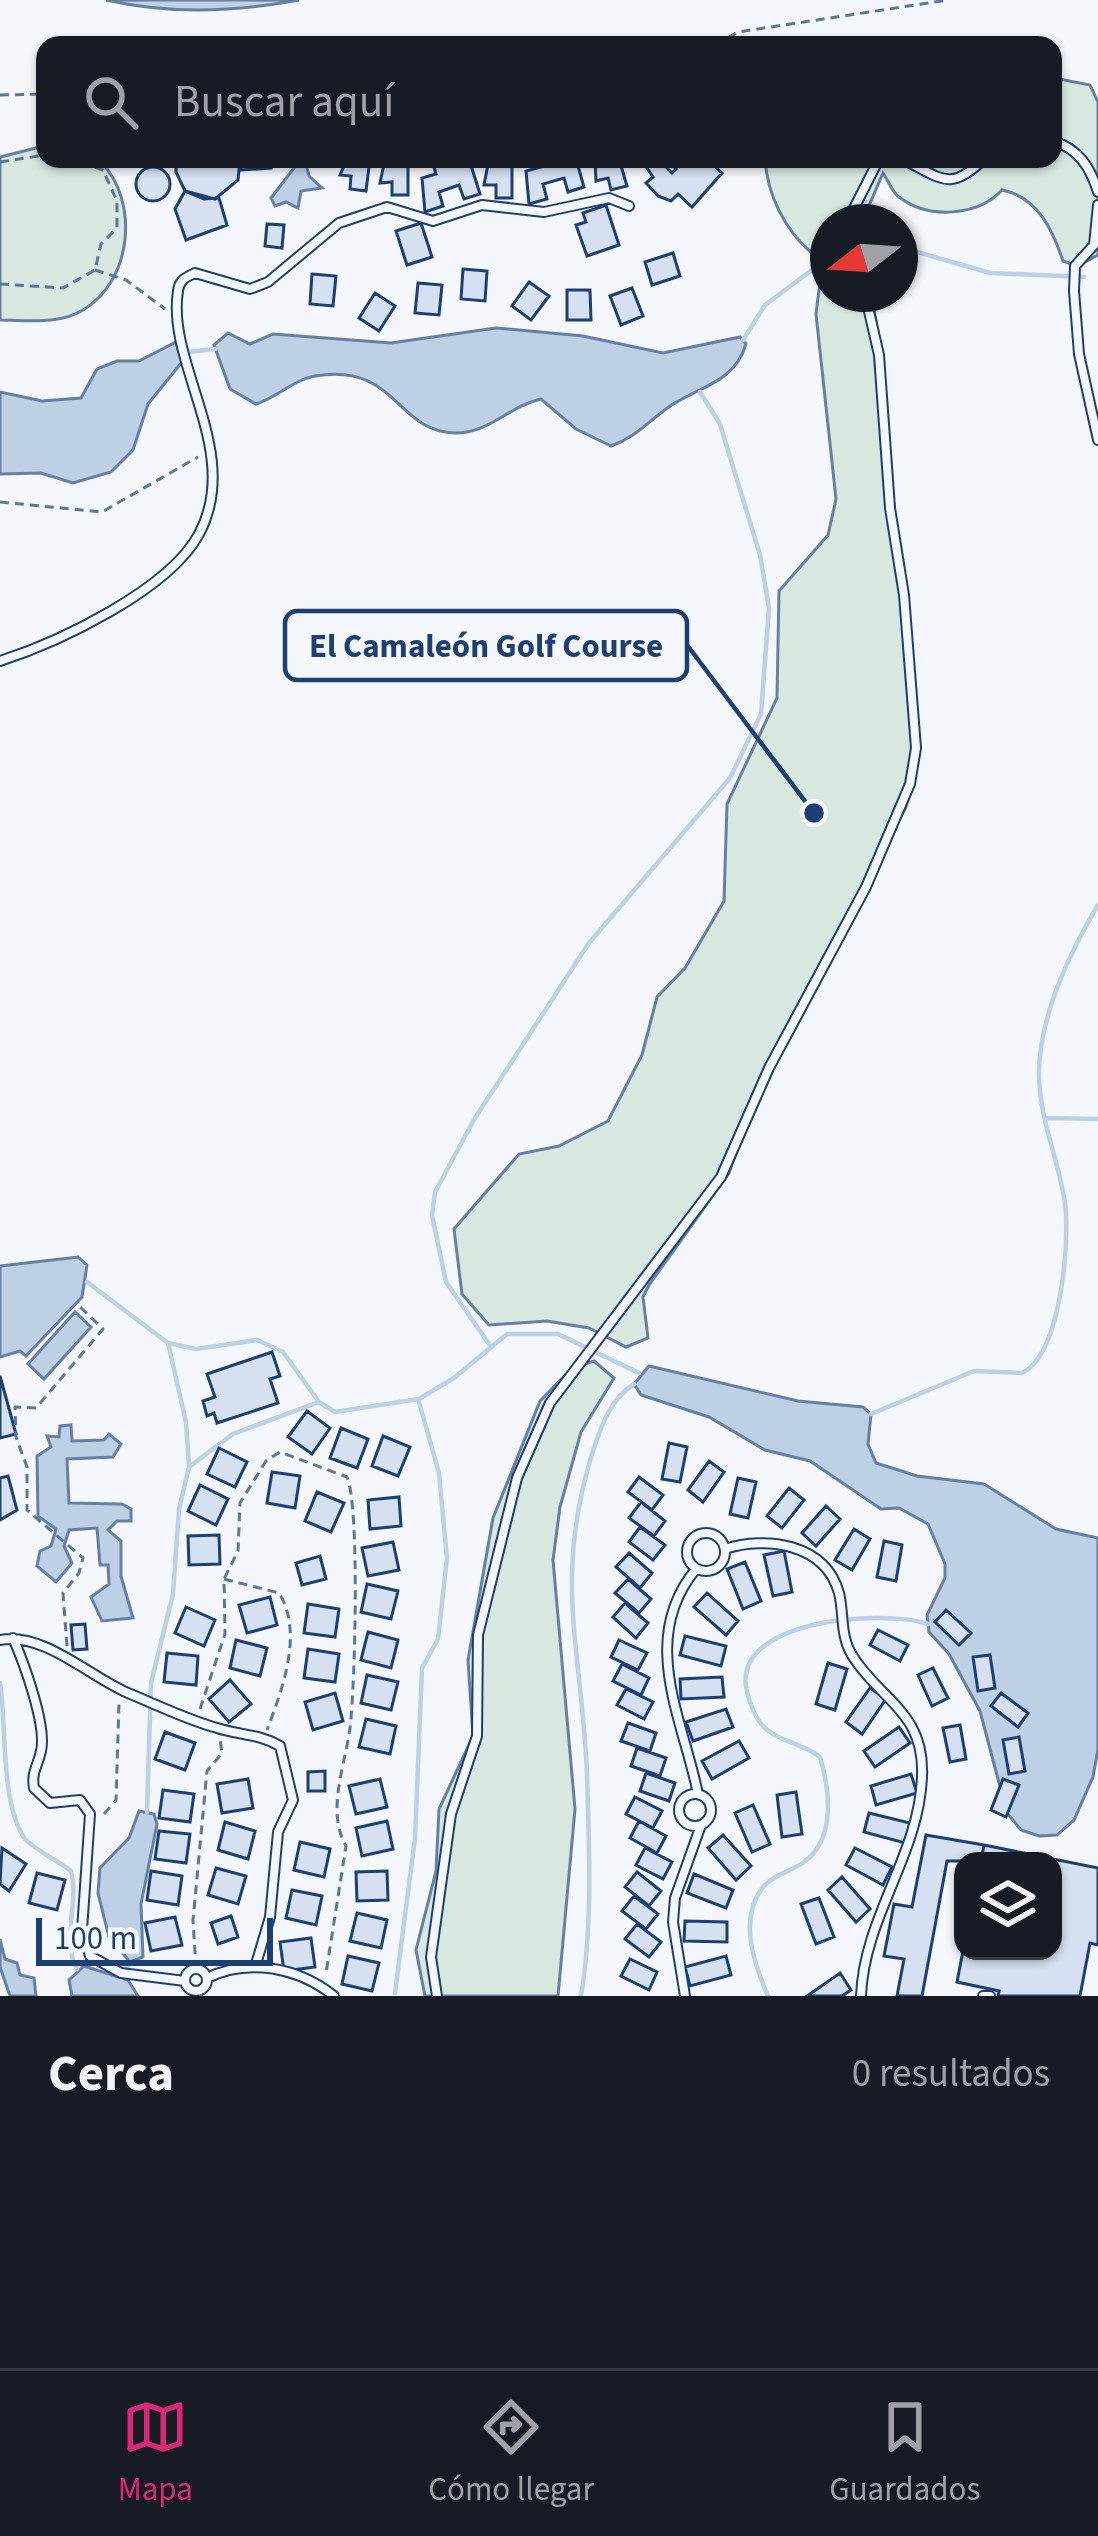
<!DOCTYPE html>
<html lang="es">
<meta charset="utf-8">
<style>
:root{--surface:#171b24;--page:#20242c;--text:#f1f3f6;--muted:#9ea1a6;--line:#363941;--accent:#db2777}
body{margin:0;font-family:"Source Sans 3",sans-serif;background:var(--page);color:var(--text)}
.controls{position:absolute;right:36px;bottom:36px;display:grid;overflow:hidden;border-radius:24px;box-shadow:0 3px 9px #0004}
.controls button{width:108px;height:108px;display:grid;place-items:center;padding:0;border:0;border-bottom:3px solid var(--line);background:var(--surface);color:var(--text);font:60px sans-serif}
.compass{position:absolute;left:810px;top:204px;width:108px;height:108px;border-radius:50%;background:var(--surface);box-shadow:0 3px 9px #0004;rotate:253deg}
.scale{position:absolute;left:36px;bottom:30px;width:237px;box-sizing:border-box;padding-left:12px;border:6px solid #1d3f73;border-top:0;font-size:33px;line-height:42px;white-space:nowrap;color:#1d3f73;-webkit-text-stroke:9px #f4f7fb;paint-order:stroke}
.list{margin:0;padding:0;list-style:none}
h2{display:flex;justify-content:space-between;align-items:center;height:156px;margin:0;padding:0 48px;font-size:51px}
h2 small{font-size:39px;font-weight:400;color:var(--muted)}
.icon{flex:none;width:66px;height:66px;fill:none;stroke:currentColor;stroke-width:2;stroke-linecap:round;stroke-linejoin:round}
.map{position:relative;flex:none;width:1098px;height:1996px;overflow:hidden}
.search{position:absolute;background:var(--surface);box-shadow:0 3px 9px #0004;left:36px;right:36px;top:36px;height:132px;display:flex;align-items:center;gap:30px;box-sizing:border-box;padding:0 42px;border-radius:24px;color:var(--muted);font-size:45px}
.sheet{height:372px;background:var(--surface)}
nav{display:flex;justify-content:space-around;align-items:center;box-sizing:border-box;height:168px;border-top:3px solid var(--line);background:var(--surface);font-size:33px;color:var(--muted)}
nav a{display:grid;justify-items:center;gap:6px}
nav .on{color:var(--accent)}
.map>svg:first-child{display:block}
.green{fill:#d7e8df;stroke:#687fa3;stroke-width:3}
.water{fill:#bed0e5;stroke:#687fa3;stroke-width:3}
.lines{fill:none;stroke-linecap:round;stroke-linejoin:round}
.stream{stroke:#bed0e5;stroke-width:4.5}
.building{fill:#d5e0f0;stroke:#1d3f73;stroke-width:3}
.lane-casing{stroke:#1d3f73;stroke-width:12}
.path{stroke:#5e769c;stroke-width:3;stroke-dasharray:9 6;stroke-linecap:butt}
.lane{stroke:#f4f7fb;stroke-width:8}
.leader{fill:none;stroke:#1d3f73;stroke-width:4.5}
.callout-dot{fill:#1d3f73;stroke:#f4f7fb;stroke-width:4.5}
.callout{fill:#f4f7fb;stroke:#1d3f73;stroke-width:4.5}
.callout-label{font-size:33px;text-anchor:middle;font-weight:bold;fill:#1d3f73}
</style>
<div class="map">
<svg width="1098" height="1996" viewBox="0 0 1098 1996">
<rect width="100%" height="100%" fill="#f4f7fb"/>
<path class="green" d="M1059 79 1090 85 1098 102V255L1077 266 1063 261C1053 231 1038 197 1002 190 978 216 929 220 899 197 892 192 888 180 883 173L862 222H828V250L812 253C785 231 767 194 765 159H1053V82Z
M36 148H45V159L101 162C139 201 133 280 83 310 59 325 27 320 0 320V157Z
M828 274V294H871L883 359 914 776 906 807 763 1077 729 1173 649 1285 643 1297 648 1338 626 1347 589 1328 547 1321 489 1325 462 1294 454 1229 519 1154 559 1146 608 1121 642 1055 657 997 685 968 724 901 727 804 777 698 779 591 828 535 836 499 816 314 820 282Z
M594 1361 614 1378 581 1432 560 1507 553 1560 575 1809 558 1996H425L416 1950 436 1871 439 1809 473 1736 468 1660 493 1518 540 1401 572 1368Z"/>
<path class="water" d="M106 0H299C236 12 168 14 106 0Z
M293 159H305L309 176 322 188 301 191 298 208 286 202 275 206 271 198 294 168Z
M496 328 583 336 663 353 740 337 746 344C734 385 695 387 666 409 647 423 634 438 611 446L576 429 541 399C509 406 490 433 455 433 396 432 396 362 315 376 293 380 278 397 256 404L230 389 214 345 228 333 250 344 273 334 391 343Z
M176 342 182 362 148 404 133 450 111 472 73 483 41 473 0 474V392L42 401 81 398 97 369 117 361H139Z
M78 1257 87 1265 82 1297 26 1356 20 1351 0 1357V1266Z
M75 1312 91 1327 44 1379 28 1364Z
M649 1366 798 1401 863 1407 871 1414 868 1444 876 1463 917 1476 984 1484 1056 1529 1098 1538V1749L1093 1777 1074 1820 1057 1835 1039 1836 1021 1830 1007 1813 980 1711 949 1654 929 1632 927 1615 945 1578V1564L928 1524 899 1508 881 1509 810 1461 765 1450 709 1417 641 1395 634 1384Z
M71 1425 72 1441 104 1440 109 1434 121 1444 113 1457 67 1459 69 1503 122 1504 131 1509V1521H117L108 1530 121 1541V1576L133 1618 102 1621 91 1597 109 1584 108 1565H100L97 1528 69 1530 64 1546 72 1563 56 1582 37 1566 40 1551 51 1546 56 1529 38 1516 37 1456 51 1447 47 1436 59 1437 60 1426Z
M139 1811 154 1814 157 1824 141 1904 143 1957 130 1962 109 1937 98 1893 100 1868 129 1838Z
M0 1939 5 1959 17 1963 20 1975 34 1978 36 1996H10L0 1967Z
M84 1966 128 1980 138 1996H72L69 1980Z"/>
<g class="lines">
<path class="stream" d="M900 247 990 273 1084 277
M743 340 765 305 828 258
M187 352 215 349
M1045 1118 1098 1119
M87 1282 168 1343 196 1349 257 1340 283 1352 319 1402 335 1412 419 1399 454 1378 507 1334H558L639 1373
M168 1343 186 1422 189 1467
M489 1344 446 1282 432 1215 435 1192 475 1118 589 943 730 778 761 714 769 608 760 555 720 424 700 392
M871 1414 974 1371 1022 1373C1061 1355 1070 1242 1065 1203 1059 1161 1040 1121 1039 1077 1038 1018 1069 954 1098 905
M0 1683C7 1729 0 1802 25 1839 38 1852 57 1860 71 1871 80 1905 60 1938 77 1969
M147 1812 151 1683 173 1594 179 1509 189 1467 233 1434 319 1402
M121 1978 130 1962
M395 1993 415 1838 422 1668 438 1639 447 1558 439 1473 419 1402
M581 1996C593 1924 589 1847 587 1774 582 1649 553 1582 592 1454 601 1427 609 1400 634 1384
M768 1996C754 1964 738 1919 763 1887 773 1875 792 1871 804 1862 836 1839 830 1790 820 1757 804 1744 777 1741 763 1726 755 1718 750 1703 747 1692 729 1619 881 1609 928 1624"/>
</g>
<path class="building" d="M240 159 238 180 215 199 185 191 176 172V159Z
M240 159H270L271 168 241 170Z
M347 159H370L366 191 350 189 351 176 340 175Z
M385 159 408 161V195H392V182L380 183Z
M449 159H469L480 194 464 199 459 185 439 192 443 206 425 212 422 178 436 174 433 164Z
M489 159 512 164V198H496V185H484Z
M538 159H576L584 187 568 192 564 178 543 184 547 199 529 204 526 171 541 167Z
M595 159H619L627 186 611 190 608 178 596 181Z
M641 159H658L672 173 676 169 667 159H707L722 173 692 207 678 194 671 201 658 196 646 183 653 177Z
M136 184a17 17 0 1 1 34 0a17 17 0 1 1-34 0Z
M185 191 204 199 219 198 227 225 186 240 175 209Z
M606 205 619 245 587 256 576 225 586 222 583 213Z
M421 223 432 257 407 265 396 231Z
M267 224 284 225 282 248 265 246Z
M673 253 680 276 652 285 645 262Z
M463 269 487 271 485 301 461 299Z
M312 274 336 276 333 306 310 304Z
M529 282 549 296 531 320 512 306Z
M418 283 442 285 439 315 415 313Z
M632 288 643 316 621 325 610 296Z
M567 290H590L591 320H567Z
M375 293 395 306 379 331 359 318Z
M272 1352 280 1376 270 1379 278 1403 217 1423 214 1413 207 1416 203 1401 215 1397 207 1374Z
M0 1376 16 1434 0 1438Z
M307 1411 330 1428 312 1454 288 1437Z
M341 1428 368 1439 357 1468 330 1458Z
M383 1436 410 1447 398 1476 372 1466Z
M669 1443 687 1447 680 1482 662 1479Z
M219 1448 247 1462 235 1487 207 1474Z
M709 1461 724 1472 703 1502 688 1490Z
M272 1472 300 1476 295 1508 267 1503Z
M8 1476 17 1510 0 1520V1478Z
M639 1477 663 1495 652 1510 628 1492Z
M738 1478 756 1482 748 1518 730 1514Z
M200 1485 228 1499 216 1525 188 1511Z
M789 1488 804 1500 782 1528 767 1516Z
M317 1492 344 1503 331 1532 305 1521Z
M399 1497 401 1526 370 1529 368 1500Z
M641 1502 665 1521 654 1536 629 1518Z
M826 1506 840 1519 816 1546 802 1533Z
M640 1527 665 1545 653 1560 629 1542Z
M854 1529 870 1539 852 1570 835 1560Z
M219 1535 220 1564 189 1565 188 1536Z
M884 1541 902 1545 896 1581 877 1577Z
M393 1542 399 1570 368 1576 362 1548Z
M784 1551 792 1592 773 1596 764 1555Z
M629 1553 652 1573 640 1588 616 1567Z
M320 1556 326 1579 302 1585 296 1563Z
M745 1562 761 1601 743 1609 727 1569Z
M628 1579 651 1599 639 1613 615 1593Z
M367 1584 398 1591 391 1619 361 1612Z
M707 1593 738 1621 726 1635 694 1607Z
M270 1597 277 1625 247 1633 239 1605Z
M625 1603 648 1623 636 1638 613 1617Z
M308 1604 339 1609 335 1637 304 1633Z
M186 1607 215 1620 204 1646 175 1633Z
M946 1610 971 1633 959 1645 935 1622Z
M85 1624 87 1649 73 1650 71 1625Z
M878 1630 908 1645 900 1661 870 1645Z
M368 1632 398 1640 391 1668 361 1660Z
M685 1636 726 1646 721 1666 680 1655Z
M236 1640 267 1648 260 1676 230 1668Z
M619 1640 647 1653 638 1670 611 1657Z
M308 1649 339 1654 335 1682 304 1678Z
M167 1653 198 1656 196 1685 164 1682Z
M990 1655 995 1688 978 1691 973 1657Z
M828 1663 847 1669 835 1710 816 1704Z
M622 1664 649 1678 641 1695 613 1681Z
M933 1668 948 1698 932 1706 918 1675Z
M367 1675 398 1682 391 1710 361 1703Z
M722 1677 724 1697 681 1699 680 1679Z
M230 1680 251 1704 229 1722 209 1699Z
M870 1688 886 1699 862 1734 846 1722Z
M626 1689 653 1702 644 1719 617 1705Z
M335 1693 343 1721 313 1730 305 1702Z
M1001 1693 1028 1713 1018 1727 991 1706Z
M726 1709 733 1727 693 1741 686 1722Z
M366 1719 396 1726 390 1754 359 1747Z
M628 1723 656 1733 650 1751 621 1741Z
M960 1725 966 1759 950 1762 943 1728Z
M899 1727 910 1743 875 1767 864 1751Z
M165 1732 195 1743 185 1770 155 1759Z
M1019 1737 1025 1771 1009 1774 1003 1740Z
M739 1741 749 1758 712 1779 702 1761Z
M637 1748 666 1758 660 1776 631 1766Z
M325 1771V1791H308V1772Z
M646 1773 675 1783 669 1801 640 1791Z
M911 1774 917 1793 876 1805 871 1786Z
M248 1779 253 1808 222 1813 217 1784Z
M380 1779 387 1807 356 1814 349 1786Z
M1003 1779 1019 1785 1006 1817 991 1810Z
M163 1790 194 1794 190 1822 159 1818Z
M796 1792 802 1834 782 1837 777 1795Z
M635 1797 662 1811 653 1828 626 1814Z
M753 1805 770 1844 752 1852 735 1813Z
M869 1813 910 1823 905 1843 864 1832Z
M387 1821 393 1849 362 1856 356 1828Z
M639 1821 666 1836 657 1853 630 1838Z
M225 1822 255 1831 248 1859 218 1850Z
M159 1831 190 1834 186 1863 155 1859Z
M723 1835 751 1866 736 1880 708 1848Z
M926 1835 984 1845 981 1861H947L922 1996H897L904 1959 884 1956 894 1904 912 1907Z
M300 1842 330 1849 324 1877 294 1870Z
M984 1845 1098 1868V1945L1090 1943 1080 1996H998L999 1991 957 1982 963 1951H1053V1861H981Z
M2 1848 26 1864 9 1891 0 1884Z
M645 1848 672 1862 663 1879 636 1865Z
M855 1848 892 1867 883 1885 846 1865Z
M216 1868 246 1876 238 1904 208 1895Z
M151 1871 182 1876 178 1905 147 1900Z
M387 1871 388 1900 357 1901 356 1872Z
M637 1872 661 1891 649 1906 625 1887Z
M37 1873 65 1880 57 1910 29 1903Z
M694 1874 733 1890 726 1908 687 1893Z
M842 1877 870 1909 856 1922 828 1890Z
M292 1890 322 1896 316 1925 286 1918Z
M634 1896 658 1914 646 1929 622 1911Z
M819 1898 834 1937 816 1944 801 1904Z
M357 1913 387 1920 381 1948 350 1941Z
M231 1916 238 1937 218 1944 211 1923Z
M175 1917 182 1945 151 1951 145 1923Z
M685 1921 727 1922V1942L684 1941Z
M637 1924 661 1942 649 1957 625 1939Z
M311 1938 315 1967 284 1971 280 1942Z
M348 1956 379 1963 372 1991 342 1984Z
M726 1956 731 1975 690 1986 685 1967Z
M630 1959 657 1972 649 1990 621 1976Z
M840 1973 851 1990 842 1996H807Z"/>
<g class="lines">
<g class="lane-casing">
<path id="lane" d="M1053 141C1079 149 1090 167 1098 192
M902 159C942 178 949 193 984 159
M1098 205 1094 245 1075 266 1074 291 1079 354 1098 440
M847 222 879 159
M0 661C59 642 169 590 199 534 243 452 166 365 178 291 179 280 186 277 195 273L250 289 268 282 339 223 387 207 433 221 482 205 544 212 609 198 629 206
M687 1552a19 19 0 1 1 38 0a19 19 0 1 1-38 0Z
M725 1549C766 1536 825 1543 839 1593 844 1613 840 1636 852 1655 880 1701 925 1711 922 1777 919 1855 864 1917 861 1996
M696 1569C638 1639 683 1719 698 1794
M13 1638C24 1663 47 1726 41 1751 38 1766 31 1772 34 1788L50 1803 80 1800 90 1814 82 1930 90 1956 121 1973 185 1981
M0 1640C44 1632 90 1677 128 1693 157 1705 188 1720 217 1728 239 1735 260 1734 280 1746L293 1800 278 1832 270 1917 256 1964
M679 1810a16 16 0 1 1 32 0a16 16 0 1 1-32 0Z
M185 1980a11 11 0 1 1 22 0a11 11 0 1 1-22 0Z
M207 1978C248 1958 298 1967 334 1996
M437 1996 431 1957 451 1814 477 1736 478 1635 517 1478 550 1403 721 1177 769 1068 866 887 910 784 916 748 904 595 890 508 879 355 865 294
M685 1996 673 1922 675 1898 701 1825
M983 1996H990"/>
</g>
<path class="path" d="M715 45 738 32 948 0
M0 95 45 94
M0 162 45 155
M95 270 126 280 165 309
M0 284 63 288 95 270 101 244 117 228V201L103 170 71 159
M0 502 102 512 198 457
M224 1579 279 1593C304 1633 282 1690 267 1730
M67 1646 63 1593 79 1573 83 1558 27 1510V1467L16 1437 15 1407 36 1408 103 1329 79 1306
M200 1709 225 1634 224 1579 238 1551 240 1503 266 1461 280 1452 347 1477C360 1506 355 1689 350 1728 345 1766 326 1811 346 1846L326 1973
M104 1814 116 1800 119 1703
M196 1969 193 1920 207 1771 222 1753 220 1739
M200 1991 201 1996"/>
<use href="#lane" class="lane"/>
</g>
<path class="leader" d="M814 813L687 645"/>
<circle class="callout-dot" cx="814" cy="813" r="12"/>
<rect class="callout" x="285" y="611" width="402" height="69" rx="12"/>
<g class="callout-label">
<text x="486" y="657">El Camaleón Golf Course</text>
</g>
</svg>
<div class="controls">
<button><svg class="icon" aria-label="layers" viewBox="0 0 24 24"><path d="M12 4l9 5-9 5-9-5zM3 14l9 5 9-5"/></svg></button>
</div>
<svg class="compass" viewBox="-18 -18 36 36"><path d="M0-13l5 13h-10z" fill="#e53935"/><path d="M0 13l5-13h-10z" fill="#9ea1a6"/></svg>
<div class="scale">100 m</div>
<div class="search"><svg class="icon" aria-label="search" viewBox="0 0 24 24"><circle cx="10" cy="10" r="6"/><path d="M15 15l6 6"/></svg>Buscar aquí</div>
</div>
<section class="sheet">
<h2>Cerca<small>0 resultados</small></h2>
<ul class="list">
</ul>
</section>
<nav>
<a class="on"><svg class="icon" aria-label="map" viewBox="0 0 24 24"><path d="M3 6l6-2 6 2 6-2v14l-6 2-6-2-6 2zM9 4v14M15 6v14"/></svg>Mapa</a>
<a><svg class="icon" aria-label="directions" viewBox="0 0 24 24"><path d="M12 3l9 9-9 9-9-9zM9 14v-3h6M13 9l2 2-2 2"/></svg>Cómo llegar</a>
<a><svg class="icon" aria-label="saved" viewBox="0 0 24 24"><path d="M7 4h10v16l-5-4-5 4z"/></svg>Guardados</a>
</nav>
